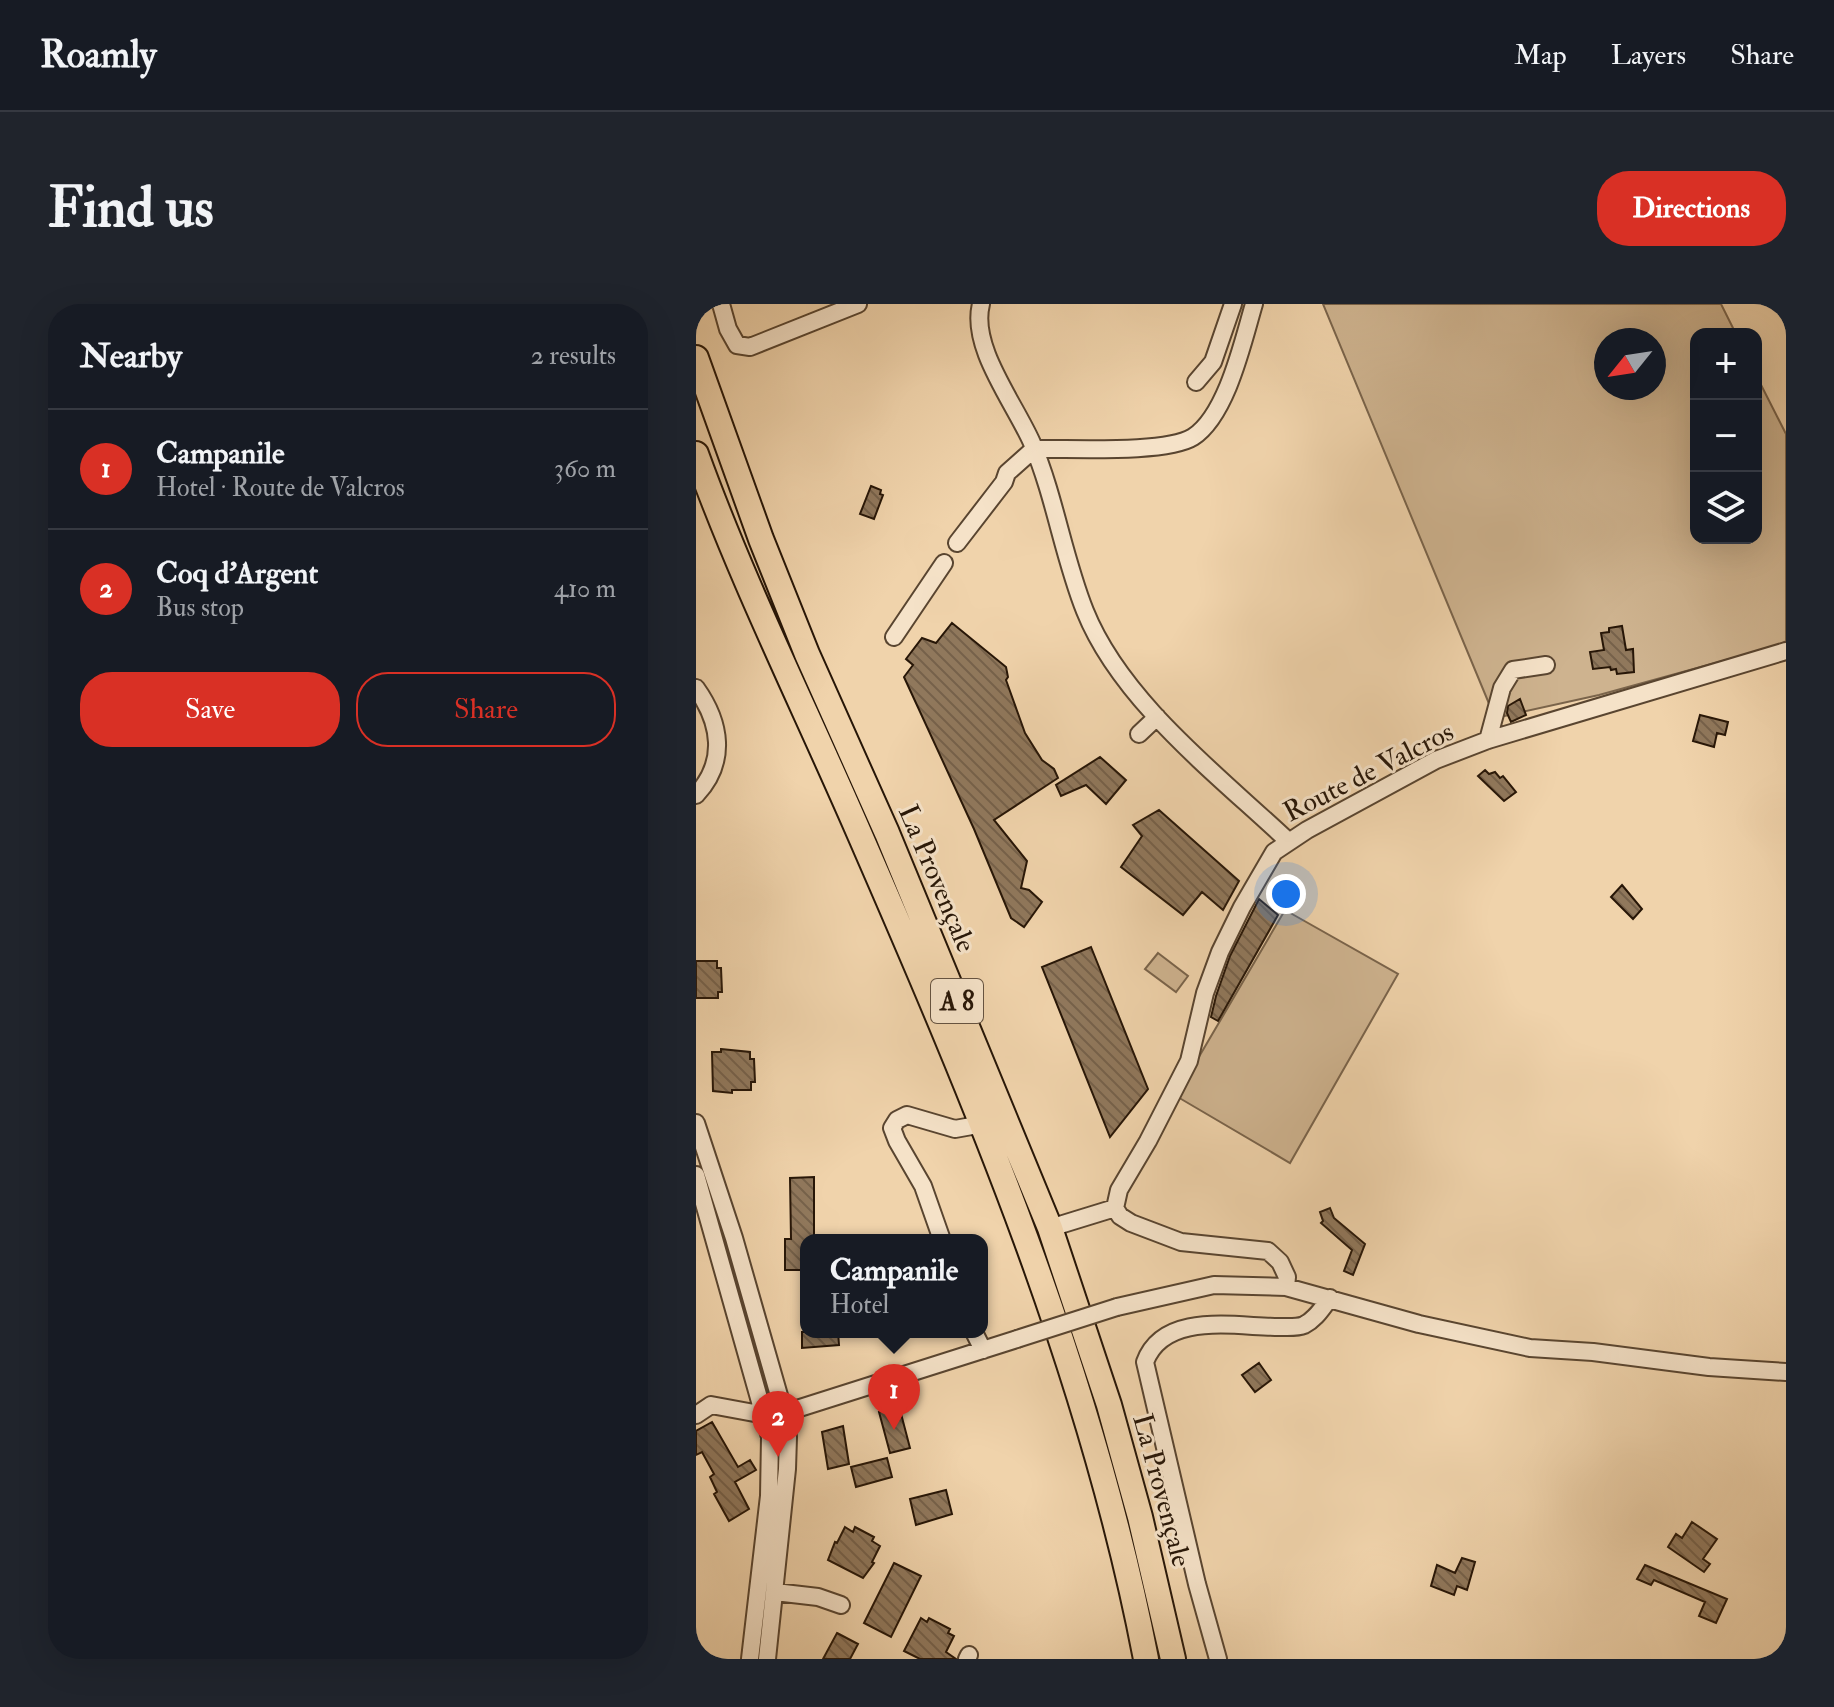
<!DOCTYPE html>
<meta charset="utf-8">
<style>
:root{--surface:#171b24;--page:#20242c;--text:#f1f3f6;--muted:#9ea1a6;--line:#363941;--accent:#d93025}
body{margin:0;font-family:"IM FELL Double Pica",serif;background:var(--page);color:var(--text)}
.controls{position:absolute;right:24px;top:24px;display:grid;overflow:hidden;border-radius:16px;box-shadow:0 8px 32px #0002}
.controls button{width:72px;height:72px;display:grid;place-items:center;padding:0;border:0;border-bottom:2px solid var(--line);background:var(--surface);color:var(--text);font:40px sans-serif}
.compass{position:absolute;left:898px;top:24px;width:72px;height:72px;border-radius:50%;background:var(--surface);box-shadow:0 8px 32px #0002;rotate:240deg}
.you{position:absolute;left:590px;top:590px;width:28px;height:28px;margin:-20px;border:6px solid #fff;border-radius:50%;background:#1a73e8;box-shadow:0 0 0 12px #1a73e833}
.badge{display:grid;place-items:center;width:52px;height:52px;border-radius:50%;background:var(--accent);color:#fff;font-size:26px;font-weight:700}
.pin{position:absolute;translate:-50% -66px;filter:drop-shadow(0 2px 4px #0008)}
.pin::after{content:'';position:absolute;top:42px;width:28px;height:24px;background:inherit;clip-path:polygon(0 0,100% 0,50% 100%)}
.popup{position:absolute;left:104px;top:930px;width:188px;height:104px;box-sizing:border-box;display:grid;place-content:center;border-radius:16px;background:var(--surface);filter:drop-shadow(0 2px 6px #0005);font-size:26px;white-space:nowrap;color:var(--muted)}
.popup b{font-size:30px;color:var(--text)}
.popup::after{content:'';position:absolute;left:50%;top:100%;margin-left:-16px;border:16px solid transparent;border-top-color:var(--surface)}
.list{margin:0;padding:0;list-style:none}
h2{display:flex;justify-content:space-between;align-items:center;height:104px;margin:0;padding:0 32px;font-size:34px}
h2 small{font-size:26px;font-weight:400;color:var(--muted)}
.list li{display:grid;grid-template-columns:52px 1fr auto;gap:24px;align-items:center;box-sizing:border-box;height:120px;padding:0 32px;border-top:2px solid var(--line)}
.list b{display:block;font-size:30px;white-space:nowrap}
.list p{margin:0;font-size:26px;white-space:nowrap;color:var(--muted)}
.list em{font-size:26px;font-style:normal;color:var(--muted)}
.actions{display:flex;gap:16px;padding:24px 32px}
.actions a{flex:1;padding:18px 0;border:2px solid var(--accent);border-radius:32px;text-align:center;font-size:28px;color:var(--accent)}
.actions .main{background:var(--accent);color:#fff}
.icon{flex:none;width:44px;height:44px;fill:none;stroke:currentColor;stroke-width:2;stroke-linecap:round;stroke-linejoin:round}
.map{position:relative;flex:none;width:1090px;height:1355px;overflow:hidden;border-radius:32px}
header{display:flex;align-items:center;gap:48px;box-sizing:border-box;height:112px;padding:0 40px;background:var(--surface);border-bottom:2px solid var(--line)}
header strong{font-size:38px}
nav{display:flex;gap:44px;margin-inline-start:auto;font-size:28px}
.intro{display:flex;align-items:center;justify-content:space-between;box-sizing:border-box;height:192px;padding:0 48px}
h1{margin:0;font-size:56px}
.button{padding:20px 36px;border-radius:32px;background:var(--accent);color:#fff;font-size:28px;font-weight:700}
main{display:flex;gap:48px;padding:0 48px}
aside{flex:1;background:var(--surface);border-radius:32px;box-shadow:0 8px 32px #0002}
.map>svg:first-child{display:block}
.green{fill:#ceb38f;stroke:#7a644b;stroke-width:2;fill-rule:evenodd}
.building{fill:url(#building-back-hatch);stroke:#271607;stroke-width:2}
.lines{fill:none;stroke-linecap:round;stroke-linejoin:round}
.minor-casing{stroke:#594530;stroke-width:20}
.highway-casing{stroke:#271607;stroke-width:28}
.minor{stroke:#f5e2c8;stroke-width:16}
.highway{stroke:#f0d3ab;stroke-width:24}
.minor-bridge-casing{stroke:#594530;stroke-width:20;stroke-linecap:butt}
.minor-bridge{stroke:#f5e2c8;stroke-width:16}
.labels{text-anchor:middle;stroke-width:6;stroke-linejoin:round;paint-order:stroke}
.shield{fill:#f5e2c8;stroke:#655341;stroke-width:2}
.shield-label{font-size:26px;font-weight:bold;fill:#271607}
.street-label{font-size:28px;fill:#271607;stroke:#f5e2c8}
</style>
<header>
<strong>Roamly</strong>
<nav><a>Map</a><a>Layers</a><a>Share</a></nav>
</header>
<div class="intro"><h1>Find us</h1><a class="button">Directions</a></div>
<main>
<aside>
<h2>Nearby<small>2 results</small></h2>
<ul class="list">
<li><span class="badge">1</span><div><b>Campanile</b><p>Hotel · Route de Valcros</p></div><em>360 m</em></li>
<li><span class="badge">2</span><div><b>Coq d'Argent</b><p>Bus stop</p></div><em>410 m</em></li>
</ul>
<div class="actions"><a class="main">Save</a><a>Share</a></div>
</aside>
<div class="map">
<svg width="1090" height="1355" viewBox="0 0 1090 1355">
<defs>
<pattern id="building-back-hatch" width="6" height="6" patternUnits="userSpaceOnUse" patternTransform="scale(2)"><rect width="6" height="6" fill="#90785c"/><path d="M-1 5l2 2M0 0l6 6M5-1l2 2" fill="none" stroke="#76614a"/></pattern>
</defs>
<rect width="100%" height="100%" fill="#f0d3ab"/>
<filter id="stains"><feTurbulence type="fractalNoise" baseFrequency=".0025" numOctaves="4"/><feColorMatrix values="0 0 0 0 .2 0 0 0 0 .09 0 0 0 0 .02 0 0 0 .5 -.17"/></filter>
<radialGradient id="worn" r=".72"><stop offset=".6" stop-color="#630" stop-opacity="0"/><stop offset="1" stop-color="#630" stop-opacity=".3"/></radialGradient>
<path class="green" d="M627 0H1025L1040 30H1000V234H1060V71L1090 130V337L1081 342 903 391 799 414ZM910 36H958V84H910Z
M589 606 702 670 594 859 480 792Z
M462 649 492 672 480 688 449 665Z"/>
<path class="building" d="M175 182 185 186 184 190 187 191 178 215 164 210Z
M256 319 310 363 312 373 310 376 329 429 346 456 358 465 362 474 298 516 331 557 325 584 333 586 346 598 328 623 315 614 278 525 208 373 217 361 210 355 226 334 240 339Z
M926 322 930 346 937 345 938 368 921 370 920 365 915 366 914 363 897 365 894 348 908 346 905 329 913 328V324Z
M824 395 830 411 815 418 811 409 812 402Z
M1004 411 1032 418 1029 431 1021 429 1018 443 997 437Z
M404 453 430 476 410 500 390 481 365 492 360 481Z
M789 466 793 470 799 468 804 474 807 472 820 488 808 497 782 472Z
M463 506 543 577 527 606 506 588 487 611 425 563 446 532 437 521Z
M926 581 946 605 937 615 915 593Z
M563 595 582 611 522 717 515 713 520 692 534 652Z
M395 643 452 785 414 833 346 663Z
M0 657H21V664H25L26 688H22V694H0Z
M25 745 54 748V755H58L59 778H55V786H36V789L17 787 16 748H25Z
M118 873V934L110 936V966H89V935H95L94 874Z
M634 904 638 914 669 940 657 971 648 967 656 946 625 919 627 917 624 908Z
M106 1028H142L143 1041 106 1044Z
M563 1059 575 1076 559 1088 546 1071Z
M203 1102 214 1144 194 1149 183 1108Z
M16 1118 42 1163 54 1156 60 1166 39 1178 53 1205 33 1217 18 1190 21 1188 14 1173 18 1170 6 1148 0 1151V1127Z
M147 1122 153 1160 132 1165 126 1128Z
M191 1154 196 1173 160 1183 155 1163Z
M250 1186 256 1210 220 1221 214 1195Z
M996 1218 1021 1235 1007 1255 1014 1260 1008 1268 972 1243 980 1230 986 1234Z
M149 1223 157 1228 159 1223 178 1233 176 1237 184 1242 176 1258 178 1259 167 1274 132 1256 139 1238 141 1239Z
M766 1254 779 1258 771 1286 761 1282 758 1291 735 1282 741 1261 759 1269Z
M198 1259 225 1272 195 1333 168 1319Z
M949 1261 1031 1295 1020 1319 1003 1312 1009 1298 958 1276 955 1281 941 1275Z
M225 1314 231 1318 233 1314 254 1325 252 1329 258 1332 250 1348 260 1355H224L208 1347Z
M141 1329 162 1340 154 1355H127Z"/>
<g class="lines">
<g class="minor-casing">
<path id="minor" d="M25 0 32 25 41 41 54 43 162 0
M285 0C274 43 318 98 336 139 359 193 367 252 389 307 425 397 522 471 592 537
M500 78 517 58 537 0
M261 239 308 178 311 169 338 145C373 144 470 150 497 133 531 111 547 37 558 0
M198 333 248 259
M0 384C25 419 31 458 0 491
M443 430 461 413
M792 436 806 384 817 366 850 361
M0 819 38 934 88 1109 92 1133 91 1165 71 1355
M0 871 74 1133 73 1192 54 1355
M354 924 419 904
M246 936 227 882 201 837 196 824 201 816 211 811 259 825 287 820
M590 983 591 973 584 958 572 947 485 938 435 919 424 912 419 904 423 886 452 837 493 757 509 689 524 648 546 603 578 548 611 526 740 456 792 436 1090 347
M421 1003 518 981 590 983 723 1020 834 1044 897 1048 1013 1063 1090 1068
M278 1028 287 1046
M0 1111 15 1101 69 1111 88 1109 321 1035
M79 1288 122 1293 145 1301
M271 1355 273 1351
M522 1355 501 1280 449 1058C468 1007 540 1023 583 1023 591 1023 601 1024 608 1021 620 1015 626 1004 634 994"/>
</g>
<g class="highway-casing">
<path id="highway" d="M0 54 65 235 111 350 191 529 354 924 413 1101 444 1213 477 1355
M0 150C47 280 109 404 164 531 280 797 395 1068 450 1355"/>
</g>
<use href="#minor" class="minor"/>
<use href="#highway" class="highway"/>
<g class="minor-bridge-casing">
<path id="minor-bridge" d="M321 1035 421 1003"/>
</g>
<use href="#minor-bridge" class="minor-bridge"/>
</g>
<g class="labels">
<rect class="shield" x="235" y="675" width="52" height="44" rx="6"/>
<g class="shield-label">
<text x="261" y="706">A 8</text>
</g>
<g class="street-label">
<text transform="translate(672 467) rotate(-27)" y="10">Route de Valcros</text>
<text transform="translate(242 574) rotate(67)" y="10">La Provençale</text>
<text transform="translate(467 1186) rotate(75)" y="10">La Provençale</text>
</g>
</g>
<rect width="100%" height="100%" filter="url(#stains)"/>
<rect width="100%" height="100%" fill="url(#worn)"/>
</svg>
<div class="controls">
<button>+</button>
<button>−</button>
<button><svg class="icon" aria-label="layers" viewBox="0 0 24 24"><path d="M12 4l9 5-9 5-9-5zM3 14l9 5 9-5"/></svg></button>
</div>
<svg class="compass" viewBox="-18 -18 36 36"><path d="M0-13l5 13h-10z" fill="#e53935"/><path d="M0 13l5-13h-10z" fill="#9ea1a6"/></svg>
<div class="you"></div>
<div class="pin badge" style="left:198px;top:1126px">1</div>
<div class="popup"><b>Campanile</b>Hotel</div>
<div class="pin badge" style="left:82px;top:1153px">2</div>
</div>
</main>
